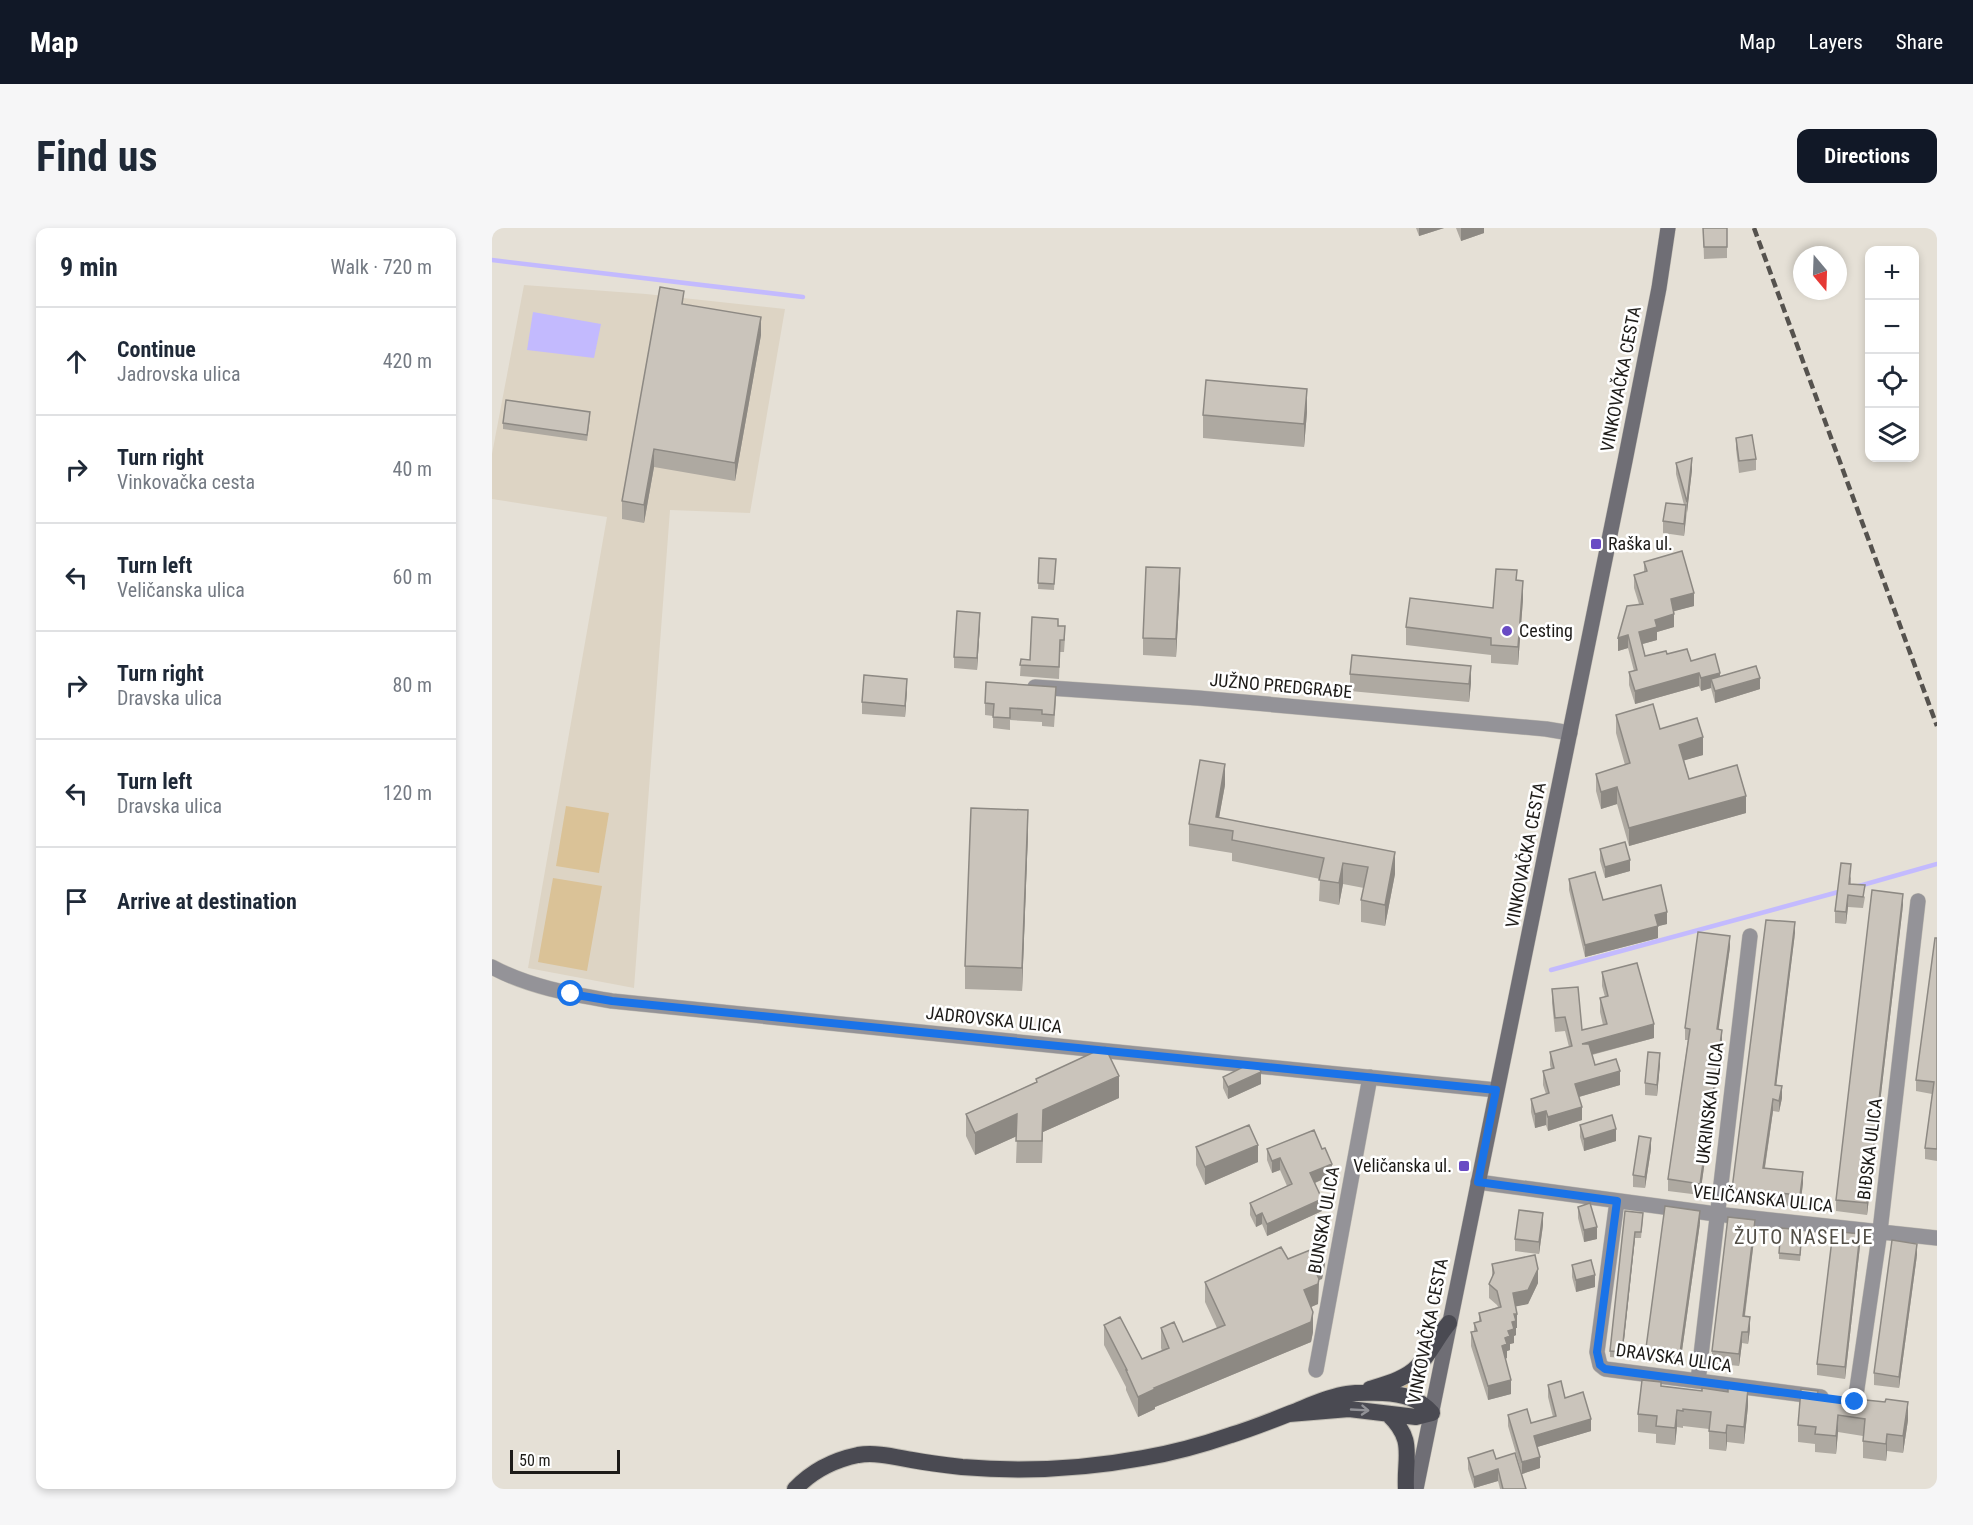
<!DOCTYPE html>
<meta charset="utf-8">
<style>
:root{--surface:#fff;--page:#f6f6f7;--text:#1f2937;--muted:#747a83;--line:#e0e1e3;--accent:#111827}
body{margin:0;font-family:"Roboto Condensed",sans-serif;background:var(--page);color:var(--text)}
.controls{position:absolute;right:18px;top:18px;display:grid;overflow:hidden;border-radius:12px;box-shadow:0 3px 9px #0003}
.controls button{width:54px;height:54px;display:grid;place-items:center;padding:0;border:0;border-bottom:2px solid var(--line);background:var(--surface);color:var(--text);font:30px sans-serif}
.compass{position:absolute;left:1301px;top:18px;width:54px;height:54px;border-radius:50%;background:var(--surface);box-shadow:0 3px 9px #0003;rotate:161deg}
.scale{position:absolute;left:18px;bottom:15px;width:110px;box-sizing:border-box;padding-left:6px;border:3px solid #1d1b18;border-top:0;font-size:16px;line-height:21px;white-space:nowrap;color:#1d1b18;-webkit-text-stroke:4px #fff;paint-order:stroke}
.stop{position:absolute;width:18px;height:18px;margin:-14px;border:4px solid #1a73e8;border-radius:50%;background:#fff}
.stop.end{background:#1a73e8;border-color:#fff;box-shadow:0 2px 6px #0008}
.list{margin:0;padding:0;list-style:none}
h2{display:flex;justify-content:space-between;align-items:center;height:78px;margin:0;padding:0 24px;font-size:26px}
h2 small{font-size:20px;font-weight:400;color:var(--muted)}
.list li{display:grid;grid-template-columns:39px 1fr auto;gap:18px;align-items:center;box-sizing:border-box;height:108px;padding:0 24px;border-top:2px solid var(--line)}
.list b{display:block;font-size:22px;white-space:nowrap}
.list p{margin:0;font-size:20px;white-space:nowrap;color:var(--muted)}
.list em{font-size:20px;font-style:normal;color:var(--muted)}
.icon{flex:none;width:33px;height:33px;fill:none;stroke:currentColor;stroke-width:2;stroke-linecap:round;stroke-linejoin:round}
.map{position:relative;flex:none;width:1445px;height:1261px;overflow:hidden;border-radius:12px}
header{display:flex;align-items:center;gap:36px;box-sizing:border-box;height:84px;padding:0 30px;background:var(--accent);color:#fff}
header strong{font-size:28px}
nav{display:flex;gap:33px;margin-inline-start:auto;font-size:21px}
.intro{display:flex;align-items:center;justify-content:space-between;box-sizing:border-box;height:144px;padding:0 36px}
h1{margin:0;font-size:42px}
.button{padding:15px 27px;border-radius:12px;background:var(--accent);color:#fff;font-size:21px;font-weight:700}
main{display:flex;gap:36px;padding:0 36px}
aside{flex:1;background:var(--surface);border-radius:12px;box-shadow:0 3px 9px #0003}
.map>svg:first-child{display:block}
.built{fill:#ddd4c4}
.green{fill:#dac297}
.water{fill:#c3bafe}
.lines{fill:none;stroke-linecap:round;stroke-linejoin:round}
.stream{stroke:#c3bafe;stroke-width:4.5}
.minor-casing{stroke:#c1bdb4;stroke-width:16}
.secondary-casing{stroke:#c1bdb4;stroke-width:16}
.trunk-casing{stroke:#c1bdb4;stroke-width:18}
.minor{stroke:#949398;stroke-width:15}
.secondary{stroke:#6f6e75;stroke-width:15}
.trunk{stroke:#4a4a52;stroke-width:16}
.rail{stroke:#55524e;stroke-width:4.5;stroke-dasharray:9 4.5;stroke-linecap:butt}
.wall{fill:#aea9a1}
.shaded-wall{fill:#8d8983}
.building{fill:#cac4bb;stroke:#8d8983;stroke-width:1.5}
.oneway{stroke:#929297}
.route{stroke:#1a73e8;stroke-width:8}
.poi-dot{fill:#694bc4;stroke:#fff;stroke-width:2}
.labels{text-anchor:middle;stroke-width:5;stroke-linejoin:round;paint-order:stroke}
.street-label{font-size:18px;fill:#1d1b18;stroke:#fff}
.poi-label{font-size:18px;fill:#1d1b18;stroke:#fff;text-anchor:start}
.neighbourhood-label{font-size:20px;letter-spacing:1.5px;fill:#534f47;stroke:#fff}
</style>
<header>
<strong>Map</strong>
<nav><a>Map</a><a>Layers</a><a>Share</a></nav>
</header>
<div class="intro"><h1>Find us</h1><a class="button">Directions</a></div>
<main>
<aside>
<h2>9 min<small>Walk · 720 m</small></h2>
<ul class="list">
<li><svg class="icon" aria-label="ahead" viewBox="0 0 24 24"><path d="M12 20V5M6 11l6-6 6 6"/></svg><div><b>Continue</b><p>Jadrovska ulica</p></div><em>420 m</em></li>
<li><svg class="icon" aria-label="right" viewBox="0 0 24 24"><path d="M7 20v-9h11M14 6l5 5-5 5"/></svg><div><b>Turn right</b><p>Vinkovačka cesta</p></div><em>40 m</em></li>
<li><svg class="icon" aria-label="left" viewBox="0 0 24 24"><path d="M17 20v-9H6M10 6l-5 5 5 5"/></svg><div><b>Turn left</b><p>Veličanska ulica</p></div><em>60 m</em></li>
<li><svg class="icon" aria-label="right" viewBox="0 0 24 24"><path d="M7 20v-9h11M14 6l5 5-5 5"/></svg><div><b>Turn right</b><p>Dravska ulica</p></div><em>80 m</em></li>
<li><svg class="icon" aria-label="left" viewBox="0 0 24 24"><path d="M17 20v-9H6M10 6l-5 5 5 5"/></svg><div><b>Turn left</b><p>Dravska ulica</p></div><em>120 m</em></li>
<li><svg class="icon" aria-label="arrive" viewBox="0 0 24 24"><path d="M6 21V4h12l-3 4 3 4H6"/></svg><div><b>Arrive at destination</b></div></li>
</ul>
</aside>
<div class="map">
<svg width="1445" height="1261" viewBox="0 0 1445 1261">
<rect width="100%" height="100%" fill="#e5e0d6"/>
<path class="built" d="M32 57 154 66 293 81 258 285 178 282 142 760 36 740 115 289 0 271V226Z"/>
<path class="green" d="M74 578 117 585 107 645 64 638Z
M61 650 110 658 95 743 46 734Z
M931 1141 936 1142 932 1164 907 1161Z"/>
<path class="water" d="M41 84 109 96 102 130 35 122Z"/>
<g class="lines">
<path class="stream" d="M0 32 311 69
M1367 658 1445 636
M1059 742 1350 663"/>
<g class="minor-casing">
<path id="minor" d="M543 459 706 470 1054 501 1078 505
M0 739C37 759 79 766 120 773L1004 862
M986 954 1224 986 1445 1010
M1125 973 1105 1124 1108 1137 1113 1141 1329 1169
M824 1142 878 849
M1206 1153 1258 708
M1363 1174 1388 1003 1426 673"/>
</g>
<g class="secondary-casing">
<path id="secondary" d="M924 1261 1133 233 1167 60 1176 0"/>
</g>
<g class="trunk-casing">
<path id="trunk" d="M878 1161C894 1156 914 1151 926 1138 938 1126 945 1109 957 1095
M896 1186C924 1213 912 1228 914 1261
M303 1261C320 1243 342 1232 366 1227 384 1224 403 1229 420 1232 437 1235 453 1237 470 1239 530 1244 592 1241 651 1230 681 1225 710 1217 739 1207 759 1201 779 1193 799 1185 817 1178 835 1169 855 1166 867 1164 879 1165 891 1165 910 1166 927 1170 940 1185L924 1189 857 1181 797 1186"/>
</g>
<use href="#minor" class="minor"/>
<use href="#secondary" class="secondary"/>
<use href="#trunk" class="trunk"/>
<path class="rail" d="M1262 0 1445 498"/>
</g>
<path class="wall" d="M924 0H952L927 8Z
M964 0H992V5L969 13Z
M1211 0H1235V30L1212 31Z
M192 76 269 107 243 253 162 239 152 295 130 291V273Z
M815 184 812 219 711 210V187Z
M98 190 95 213 11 201V195Z
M1244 210 1264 231V242L1247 245 1244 221Z
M1184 235 1200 242 1192 308 1171 305V293L1192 277 1184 246Z
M547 330 564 331 562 362 546 361Z
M1152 334 1202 378 1182 383V399L1165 404V412L1150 416 1153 428 1175 426 1199 433 1228 449 1268 461 1223 475 1219 460 1209 463 1207 458 1143 476 1137 457V444L1142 443 1136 420 1126 423 1147 376 1142 360V347L1152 344Z
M1025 353 1031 371 1026 437 999 435V427L914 417V399L1001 380Z
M688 358 684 429 651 427V410Z
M488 396 485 442 462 440V429Z
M566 398 573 410 572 424H568L567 451 528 448 529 431 538 432Z
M858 446 979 455 977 474 858 463Z
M415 462 413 489 370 486V474Z
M564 470 562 499 550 498V494L518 492V502L501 500V488L493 487V475Z
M1124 487 1168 501 1211 527 1192 532 1197 551 1254 585 1137 618 1125 576 1109 581 1104 563V546L1133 537 1124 505Z
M733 557 727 589 903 646 893 698 869 694V672L872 660 851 656 847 677 827 673 828 651 740 633V625L697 618V596Z
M536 605 530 763 473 761V738Z
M1108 621 1138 643 1113 650 1108 633Z
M1359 648V656L1373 669 1371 680 1356 679 1354 696 1343 695V683Z
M1077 651 1111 672 1175 696 1166 698V710L1093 729 1077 662Z
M1411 677 1375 987 1344 983V972Z
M1303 705 1284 857 1290 870 1287 884 1281 883 1273 940 1311 955 1308 979 1240 973V961Z
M1445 710V933L1433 931V920L1440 866 1424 863V852Z
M1238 719 1226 801 1230 814 1208 967 1176 963V951L1196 812H1193V800Z
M1110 744 1162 810 1100 827 1103 837 1128 857 1087 869 1090 892 1056 903 1054 897 1043 900 1039 884V871L1054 866 1051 857V843L1059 841 1058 837V824L1077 819 1073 803 1063 804 1060 775V761L1090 802 1111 797 1108 784V770L1113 769 1110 758Z
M1168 836 1165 868 1153 867V855Z
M731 849 769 856 736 871 731 860Z
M544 851 627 870 551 904 550 935H524L525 908 483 927 474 908V886L544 854Z
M1088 897 1124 913 1092 923 1088 909Z
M704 919 766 934 713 957 704 937Z
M775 921 840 947 823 955 830 983 775 1008 770 996 764 999 758 987V975L795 958 788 942 780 945 775 932Z
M1159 921 1153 960 1141 959V947Z
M1086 979 1105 1011 1092 1014 1086 990Z
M1133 983 1151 990 1149 1010H1143L1130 1130 1118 1129V1123Z
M1208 995 1188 1137 1154 1132V1120Z
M1051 997 1047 1026 1023 1023V1011Z
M1263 1004 1253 1088 1258 1101 1256 1116 1250 1115 1247 1138 1220 1135V1123Z
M1310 1008 1308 1033 1287 1031V1025Z
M1368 1018 1353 1151 1325 1147V1136Z
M1425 1027 1407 1160 1382 1157V1145Z
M796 1031 833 1036 830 1051 827 1052 826 1076 819 1079 821 1104 819 1114 663 1179V1181L646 1189 634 1162V1159L612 1117V1097L650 1131 670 1123 669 1120V1100L691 1114 725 1100 713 1074V1054Z
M1000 1036 1046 1055 1036 1076 1024 1078 1025 1100H1024V1107L1022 1108V1115L1018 1116V1122L1015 1123V1130L1013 1131 1019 1166 996 1172 979 1118V1104H982V1095L987 1094V1085L1006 1079 1005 1077 997 1070V1056L1000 1049Z
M1080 1037 1103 1059 1084 1064 1080 1049Z
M1056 1157 1073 1170 1099 1203 1045 1219 1048 1240 1030 1246 1016 1198V1187L1039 1195 1061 1189 1056 1169Z
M1169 1158 1256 1178 1252 1216 1235 1214 1234 1223 1217 1221V1201L1191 1198V1200L1185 1199 1183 1217 1164 1215V1206L1146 1204V1186Z
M1326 1167 1416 1192 1411 1225 1395 1223 1394 1233 1371 1230V1208L1346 1204 1344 1226 1323 1224V1216L1306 1214V1197Z
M976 1230 1004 1231 1034 1261H1008L1006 1253 982 1260 976 1241Z"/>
<path class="shaded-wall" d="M927 0H952L927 8Z
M969 0H992V5L969 13Z
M269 89V107L243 253V235Z
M815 161V184L812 219V196Z
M162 221V239L152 295V277Z
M1200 230V242L1195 285V274Z
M1194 277V289L1192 308V296Z
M688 340V358L684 429V411Z
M1031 353V371L1026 437V419Z
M1202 365V378L1179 384V371Z
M488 385V396L485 442V430Z
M1182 386V399L1165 404V412L1147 417V404L1163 392Z
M1136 407V420L1126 423V410Z
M979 438V455L977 474V456Z
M1207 445V458L1143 476V463Z
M1228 445V458L1219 451V460L1209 463V450Z
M1268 450V461L1223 475V463Z
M415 451V462L413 489V478Z
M1211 509V527L1187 534V517Z
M733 536V557L725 601 724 589Z
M1125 559V576L1109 581V564Z
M1254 568V585L1137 618V600Z
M536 582V605L530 763V740Z
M903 624V646L893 698V677Z
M1138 632V643L1113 650V639Z
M851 635V656L847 677V655Z
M1411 666V677L1375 987V975Z
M1356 667V679L1354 696V684Z
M1175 684V696L1163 699V687Z
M1303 694V705L1283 868V857Z
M1166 698V710L1093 729V717Z
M1238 708V719L1225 813V801Z
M1162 796V810L1090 829V816Z
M1230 802V814L1208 967V956Z
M1168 825V836L1165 868V857Z
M1128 843V857L1083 870V856Z
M769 844V856L736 871V859Z
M627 848V870L551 904 550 935 551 882Z
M1290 858V870L1287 884V873Z
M1281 871V883L1271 951V940Z
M1090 879V892L1056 903V889Z
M1054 883V897L1043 900V886Z
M525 886V908L483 927V905Z
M1124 901V913L1092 923V911Z
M1159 910V921L1153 960V949Z
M766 917V934L713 957V939Z
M788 930V942L780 945V933Z
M840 936V947L818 957V945Z
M1311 944V955L1308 979V967Z
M830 971V983L775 1008V996Z
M1208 983V995L1188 1137V1125Z
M770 985V996L764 999V988Z
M1051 985V997L1047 1026V1014Z
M1263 992V1004L1251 1100V1088Z
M1105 999V1011L1092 1014V1002Z
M1143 1004V1010L1130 1130V1124Z
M1368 1006V1018L1353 1151V1139Z
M833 1016V1036L830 1051 827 1052 826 1076 812 1082V1062L820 1035Z
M1425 1016V1027L1407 1160V1149Z
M1046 1041V1055L1036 1076 1021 1079V1065Z
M1103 1047V1059L1084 1064V1052Z
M821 1084V1104L819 1114 663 1179V1181L646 1189V1169L662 1160Z
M1022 1086H1025V1100H1024V1107L1022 1108V1115L1018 1116V1122L1015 1123V1130L1010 1132V1118L1020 1094Z
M1258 1089V1101L1256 1116V1104Z
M1250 1104V1115L1247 1138V1126Z
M1019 1152V1166L996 1172V1158Z
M1256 1161V1178L1252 1216V1199Z
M1416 1174V1192L1411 1225V1208Z
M1185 1182V1199L1183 1217V1200Z
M1346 1187V1204L1344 1226V1208Z
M1099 1191V1203L1042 1220V1208Z
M1235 1197V1214L1234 1223V1205Z
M1395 1206V1223L1394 1233V1216Z
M1048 1229V1240L1030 1246V1234Z
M1006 1241V1253L982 1260V1249Z"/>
<path class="building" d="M1211 0H1235V19H1212Z
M168 59 192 63 190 76 269 89 243 235 162 221 152 277 130 273Z
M714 152 815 161 812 196 711 187Z
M14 172 98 184 95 207 11 195Z
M1260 207 1264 231 1247 233 1244 210Z
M1200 230 1195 274 1184 235Z
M1174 275 1194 277 1192 296 1171 293Z
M1190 323 1202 365 1179 371 1182 386 1163 392 1165 399 1147 404 1153 428 1174 423 1175 426 1195 421 1199 433 1223 426 1228 445 1209 450 1207 445 1143 463 1137 444 1145 442 1136 407 1126 410 1135 378 1151 376 1142 347 1155 343 1152 334Z
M547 330 564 331 562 356 546 355Z
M654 339 688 340 684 411 651 410Z
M1004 341 1025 342 1024 352 1031 353 1026 419 999 417V410L914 399 918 370 1001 380Z
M465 383 488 385 485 430 462 429Z
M540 389 566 391V398H573L572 412H568L567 439 528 437 529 431 538 432Z
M860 427 979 438 977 456 858 446Z
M1264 438 1268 450 1223 463 1219 451Z
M372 447 415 451 413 478 370 474Z
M494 454 564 459 562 487 550 486V482L518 480V490L501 489 502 476 493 475Z
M1161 476 1168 501 1205 490 1211 509 1187 517 1197 551 1245 537 1254 568 1137 600 1125 559 1109 564 1104 546 1138 535 1124 487Z
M708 532 733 536 724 589 903 624 893 677 869 672 876 639 851 635 847 655 827 652 832 630 740 612 741 603 697 596Z
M479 580 536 582 530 740 473 738Z
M1133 614 1138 632 1113 639 1108 621Z
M1349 635 1359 636 1357 656 1373 657 1371 669 1356 667 1354 684 1343 683Z
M1103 644 1111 672 1169 657 1175 684 1163 687 1166 698 1093 717 1077 651Z
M1380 662 1411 666 1375 975 1344 972Z
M1274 692 1303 694 1283 857 1290 858 1287 873 1281 871 1271 940 1311 944 1308 967 1240 961Z
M1206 704 1238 708 1225 801 1230 802 1208 956 1176 951 1198 801 1193 800Z
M1443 710H1445V921L1433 920 1442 854 1424 852Z
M1145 735 1162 796 1090 816H1097L1103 837 1124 831 1128 843 1083 856 1090 879 1056 889 1054 883 1043 886 1039 871 1057 865 1051 843 1062 840 1058 824 1080 818 1073 789 1063 790 1060 761 1086 759 1090 802 1115 796 1108 770 1116 768 1110 744Z
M613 819 627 848 551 882 550 913H524L525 886 483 905 474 886 545 854 544 851Z
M1156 824 1168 825 1165 857 1153 855Z
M759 835 765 836 769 844 736 859 731 849Z
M1120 887 1124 901 1092 911 1088 897Z
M757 897 766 917 713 939 704 919Z
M822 902 830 921 833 920 840 936 818 945 830 971 775 996 770 985 764 988 758 975 800 956 788 930 780 933 775 921Z
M1147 908 1159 910 1153 949 1141 947Z
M1098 975 1105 999 1092 1002 1086 979Z
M1173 978 1208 983 1188 1125 1154 1120Z
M1027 982 1051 985 1047 1014 1023 1011Z
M1133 983 1151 985 1149 1004H1143L1130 1124 1118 1123Z
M1236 989 1263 992 1251 1088 1258 1089 1256 1104H1250L1247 1126 1220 1123Z
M1289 1000 1310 1002 1308 1027 1287 1025Z
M1341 1003 1368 1006 1353 1139 1325 1136Z
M1400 1012 1425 1016 1407 1149 1382 1145Z
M833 1016 830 1031 820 1035 827 1051 826 1056 812 1062 821 1084 819 1094 662 1160 663 1161 646 1169 634 1142H635L612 1097 628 1089 650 1131 677 1120 669 1100 682 1094 691 1114 733 1097 713 1054 789 1019 796 1031Z
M1043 1027 1046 1041 1036 1062 1021 1065 1025 1086H1022L1024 1093 1020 1094 1022 1101 1016 1103 1018 1108 1013 1110 1015 1116 1010 1118 1019 1152 996 1158 979 1104 985 1103 982 1095 989 1093 987 1085 1009 1079 1005 1063 997 1056 1002 1045 1000 1036Z
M1099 1032 1103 1047 1084 1052 1080 1037Z
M1150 1152 1169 1154V1158L1210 1163V1160L1236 1164V1158L1256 1161 1252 1199 1235 1197 1234 1205 1217 1203 1219 1184 1191 1181V1183L1185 1182 1183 1200 1164 1198 1165 1188 1146 1186Z
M1069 1153 1073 1170 1091 1164 1099 1191 1042 1208 1048 1229 1030 1234 1016 1187 1035 1181 1039 1195 1064 1188 1056 1157Z
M1309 1161 1326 1163 1325 1167 1393 1174 1394 1171 1416 1174 1411 1208 1395 1206 1394 1216 1371 1213 1373 1191 1346 1187 1344 1208 1323 1206 1324 1199 1306 1197Z
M1001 1222 1004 1231 1023 1225 1034 1261H1011L1006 1241 982 1249 976 1230Z"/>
<defs><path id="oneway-shaft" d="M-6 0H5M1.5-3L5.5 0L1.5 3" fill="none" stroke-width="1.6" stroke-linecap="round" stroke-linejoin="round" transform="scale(1.5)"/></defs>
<use class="oneway" href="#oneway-shaft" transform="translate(868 1182) rotate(3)"/>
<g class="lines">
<path class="route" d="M79 766 120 773 1004 862 986 954 1125 973 1105 1124 1108 1137 1113 1141 1363 1174"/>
</g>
<g class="poi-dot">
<rect x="1098" y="310" width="12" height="12" rx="3"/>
<circle cx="1015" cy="403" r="6"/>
<rect x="966" y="932" width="12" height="12" rx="3"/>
</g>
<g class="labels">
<g class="street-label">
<text transform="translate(1129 151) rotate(-79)" y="6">VINKOVAČKA CESTA</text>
<text transform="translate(789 458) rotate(5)" y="6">JUŽNO PREDGRAĐE</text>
<text transform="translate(1034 627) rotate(-79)" y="6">VINKOVAČKA CESTA</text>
<text transform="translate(502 792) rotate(6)" y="6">JADROVSKA ULICA</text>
<text transform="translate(1218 875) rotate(-83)" y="6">UKRINSKA ULICA</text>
<text transform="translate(1378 921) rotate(-83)" y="6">BIĐSKA ULICA</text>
<text transform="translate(1271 971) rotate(6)" y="6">VELIČANSKA ULICA</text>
<text transform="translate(832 992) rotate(-80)" y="6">BUNSKA ULICA</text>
<text transform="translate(936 1103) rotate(-79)" y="6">VINKOVAČKA CESTA</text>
<text transform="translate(1182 1130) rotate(8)" y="6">DRAVSKA ULICA</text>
</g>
<g class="poi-label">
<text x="1116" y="322">Raška ul.</text>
<text x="1027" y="409">Cesting</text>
<text x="960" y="944" text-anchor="end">Veličanska ul.</text>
</g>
<g class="neighbourhood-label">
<text x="1312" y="1016">ŽUTO NASELJE</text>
</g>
</g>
</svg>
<div class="controls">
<button>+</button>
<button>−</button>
<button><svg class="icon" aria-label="locate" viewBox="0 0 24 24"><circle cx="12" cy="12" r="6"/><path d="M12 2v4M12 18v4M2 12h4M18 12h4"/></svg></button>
<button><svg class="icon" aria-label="layers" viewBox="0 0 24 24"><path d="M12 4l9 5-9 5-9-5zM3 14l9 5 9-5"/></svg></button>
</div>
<svg class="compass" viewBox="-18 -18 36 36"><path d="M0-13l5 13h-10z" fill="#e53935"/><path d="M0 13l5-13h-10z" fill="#747a83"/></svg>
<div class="scale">50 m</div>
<div class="stop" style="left:79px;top:766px"></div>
<div class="stop end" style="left:1363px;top:1174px"></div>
</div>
</main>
